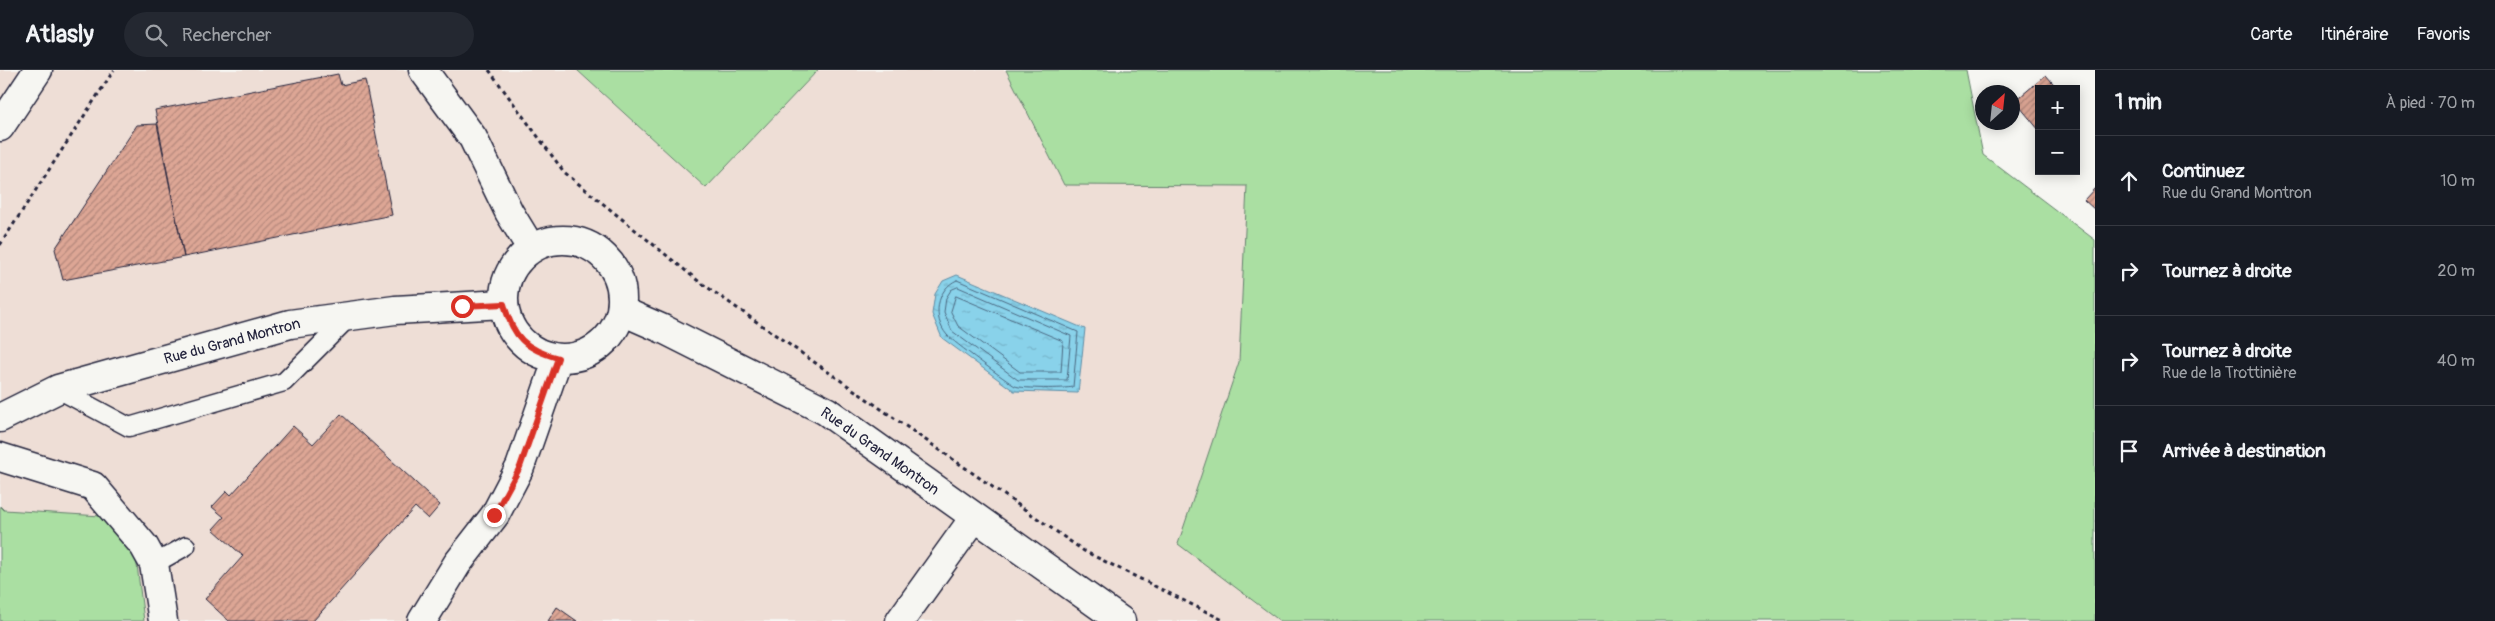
<!DOCTYPE html>
<html lang="fr">
<meta charset="utf-8">
<style>
:root{--surface:#171b24;--page:#242831;--text:#f1f3f6;--muted:#9ea1a6;--line:#363941}
body{margin:0;font-family:Pangolin,sans-serif;background:var(--page);color:var(--text)}
.controls{position:absolute;right:15px;top:15px;display:grid;overflow:hidden;border-radius:0px;box-shadow:0 2px 12px #0003}
.controls button{width:45px;height:45px;display:grid;place-items:center;padding:0;border:0;border-bottom:1px solid var(--line);background:var(--surface);color:var(--text);font:25px sans-serif}
.compass{position:absolute;left:1975px;top:15px;width:45px;height:45px;border-radius:50%;background:var(--surface);box-shadow:0 2px 12px #0003;rotate:27deg}
.stop{position:absolute;width:15px;height:15px;margin:-11px;border:4px solid #d93025;border-radius:50%;background:#fff}
.stop.end{background:#d93025;border-color:#fff;box-shadow:0 1px 5px #0008}
.list{margin:0;padding:0;list-style:none}
h2{display:flex;justify-content:space-between;align-items:center;height:65px;margin:0;padding:0 20px;font-size:21px}
h2 small{font-size:16px;font-weight:400;color:var(--muted)}
.list li{display:grid;grid-template-columns:32px 1fr auto;gap:15px;align-items:center;box-sizing:border-box;height:90px;padding:0 20px;border-top:1px solid var(--line)}
.list b{display:block;font-size:19px;white-space:nowrap}
.list p{margin:0;font-size:16px;white-space:nowrap;color:var(--muted)}
.list em{font-size:16px;font-style:normal;color:var(--muted)}
.icon{flex:none;width:28px;height:28px;fill:none;stroke:currentColor;stroke-width:2;stroke-linecap:round;stroke-linejoin:round}
.map{position:relative;flex:none;width:2095px;height:551px;overflow:hidden}
header{display:flex;align-items:center;gap:30px;box-sizing:border-box;height:70px;padding:0 25px;background:var(--surface);border-bottom:1px solid var(--line)}
header strong{font-size:24px}
nav{display:flex;gap:28px;margin-inline-start:auto;font-size:18px}
.search{width:350px;height:45px;background:var(--page);display:flex;align-items:center;gap:12px;box-sizing:border-box;padding:0 18px;border-radius:28px;color:var(--muted);font-size:19px}
main{display:flex}
aside{flex:1;background:var(--surface)}
.map>svg:first-child{display:block}
.built{fill:#eeded6}
.green{fill:#aadfa2;stroke:#66806e}
.water{fill:url(#water-ripples);stroke:#608ca4}
.lines{fill:none;stroke-linecap:round;stroke-linejoin:round}
.shore{stroke:#4b6881;stroke-width:1}
.building{fill:url(#building-hatch);stroke:#22223b}
.lane-casing{stroke:#22223b;stroke-width:21}
.street-casing{stroke:#22223b;stroke-width:31}
.path{stroke:#22223b;stroke-width:3;stroke-dasharray:4 4;stroke-linecap:butt}
.lane{stroke:#f6f6f2;stroke-width:18}
.street{stroke:#f6f6f2;stroke-width:28}
.route{stroke:#d93025;stroke-width:6}
.labels{text-anchor:middle;stroke-width:4.5;stroke-linejoin:round;paint-order:stroke}
.street-label{font-size:15px;fill:#22223b;stroke:#f6f6f2}
</style>
<header>
<strong>Atlasly</strong>
<div class="search"><svg class="icon" aria-label="search" viewBox="0 0 24 24"><circle cx="10" cy="10" r="6"/><path d="M15 15l6 6"/></svg>Rechercher</div>
<nav><a>Carte</a><a>Itinéraire</a><a>Favoris</a></nav>
</header>
<main>
<div class="map">
<svg width="2095" height="551" viewBox="0 0 2095 551">
<defs>
<pattern id="water-ripples" width="26" height="14" patternUnits="userSpaceOnUse" patternTransform="scale(1.25)"><rect width="26" height="14" fill="#89d2ea"/><path d="M2 4q2-2 4 0t4 0M15 11q2-2 4 0t4 0" fill="none" stroke="#76b4ca"/></pattern>
<pattern id="building-hatch" width="6" height="6" patternUnits="userSpaceOnUse" patternTransform="scale(1.25)"><rect width="6" height="6" fill="#dda695"/><path d="M-1 1l2-2M0 6l6-6M5 7l2-2" fill="none" stroke="#b3877b"/></pattern>
</defs>
<rect width="100%" height="100%" fill="#f6f6f2"/>
<filter id="ink" filterUnits="userSpaceOnUse"><feTurbulence type="fractalNoise" baseFrequency=".02" numOctaves="2"/><feDisplacementMap in="SourceGraphic" scale="10" xChannelSelector="R" yChannelSelector="G"/><feConvolveMatrix kernelMatrix="1 2 1 2 8 2 1 2 1" color-interpolation-filters="sRGB"/></filter>
<g filter="url(#ink)">
<path class="built" d="M0 0H577L706 118 818 0H1006L1064 115 1247 116 1239 292 1179 474 1280 551H144L136 487 4 440 0 436Z"/>
<path class="green" d="M577 0H818L706 118Z
M1006 0H1966L1983 85 2095 170V551H1280L1178 474 1239 292 1247 116 1064 115Z
M0 436 4 440 101 446 136 487 144 551H0Z"/>
<path class="water" d="M957 205 1085 259 1078 323 1014 321 942 268 932 244 935 224 943 211Z"/>
<g class="lines">
<path class="shore" d="M957 210 1078 262 1073 317C1064 319 1023 319 1015 316 1008 312 952 271 947 265 932 248 936 219 957 210Z
M958 217 1071 266 1067 310H1018L952 261 944 242 946 228 951 220Z
M956 226 1063 271 1061 302H1020L958 256 951 242Z"/>
</g>
<path class="building" d="M338 4 341 15 365 10 392 145 184 187 155 40Z
M2046 5 2058 19H2039V60L2015 31Z
M157 54 184 187 63 210 55 179 137 55Z
M2095 118V140L2084 130Z
M341 344 440 435 428 449 415 437 313 551H229L205 529 243 486 213 459 224 447 212 437 227 421 231 425 293 356 313 374Z
M557 537 577 551H548Z"/>
<g class="lines">
<g class="lane-casing">
<path id="lane" d="M58 319 129 357 284 312 350 246
M154 494 186 476"/>
</g>
<g class="street-casing">
<path id="street" d="M423 0 473 68 509 142 531 178
M0 57 38 0
M504 229a59 59 0 1 1 118 0a59 59 0 1 1-118 0Z
M622 241 663 259 826 341 1121 551
M0 348 58 319 290 254 395 240 504 234
M0 387 93 416 144 476 154 494 163 551
M422 551 457 494 495 445 520 397 558 288
M900 551 974 448"/>
</g>
<path class="path" d="M489 0 564 102 697 210 1084 481 1225 551
M0 175 114 0"/>
<use href="#lane" class="lane"/>
<use href="#street" class="street"/>
</g>
</g>
<g class="lines" filter="url(#ink)">
<path class="route" d="M462 236 504 234C513 267 525 279 558 288L520 397 494 445"/>
</g>
<g class="labels">
<g class="street-label">
<text transform="translate(232 271) rotate(-15)" y="5">Rue du Grand Montron</text>
<text transform="translate(880 381) rotate(35)" y="5">Rue du Grand Montron</text>
</g>
</g>
</svg>
<div class="controls">
<button>+</button>
<button>−</button>
</div>
<svg class="compass" viewBox="-18 -18 36 36"><path d="M0-13l5 13h-10z" fill="#e53935"/><path d="M0 13l5-13h-10z" fill="#9ea1a6"/></svg>
<div class="stop" style="left:462px;top:236px"></div>
<div class="stop end" style="left:494px;top:445px"></div>
</div>
<aside>
<h2>1 min<small>À pied · 70 m</small></h2>
<ul class="list">
<li><svg class="icon" aria-label="ahead" viewBox="0 0 24 24"><path d="M12 20V5M6 11l6-6 6 6"/></svg><div><b>Continuez</b><p>Rue du Grand Montron</p></div><em>10 m</em></li>
<li><svg class="icon" aria-label="right" viewBox="0 0 24 24"><path d="M7 20v-9h11M14 6l5 5-5 5"/></svg><div><b>Tournez à droite</b></div><em>20 m</em></li>
<li><svg class="icon" aria-label="right" viewBox="0 0 24 24"><path d="M7 20v-9h11M14 6l5 5-5 5"/></svg><div><b>Tournez à droite</b><p>Rue de la Trottinière</p></div><em>40 m</em></li>
<li><svg class="icon" aria-label="arrive" viewBox="0 0 24 24"><path d="M6 21V4h12l-3 4 3 4H6"/></svg><div><b>Arrivée à destination</b></div></li>
</ul>
</aside>
</main>
